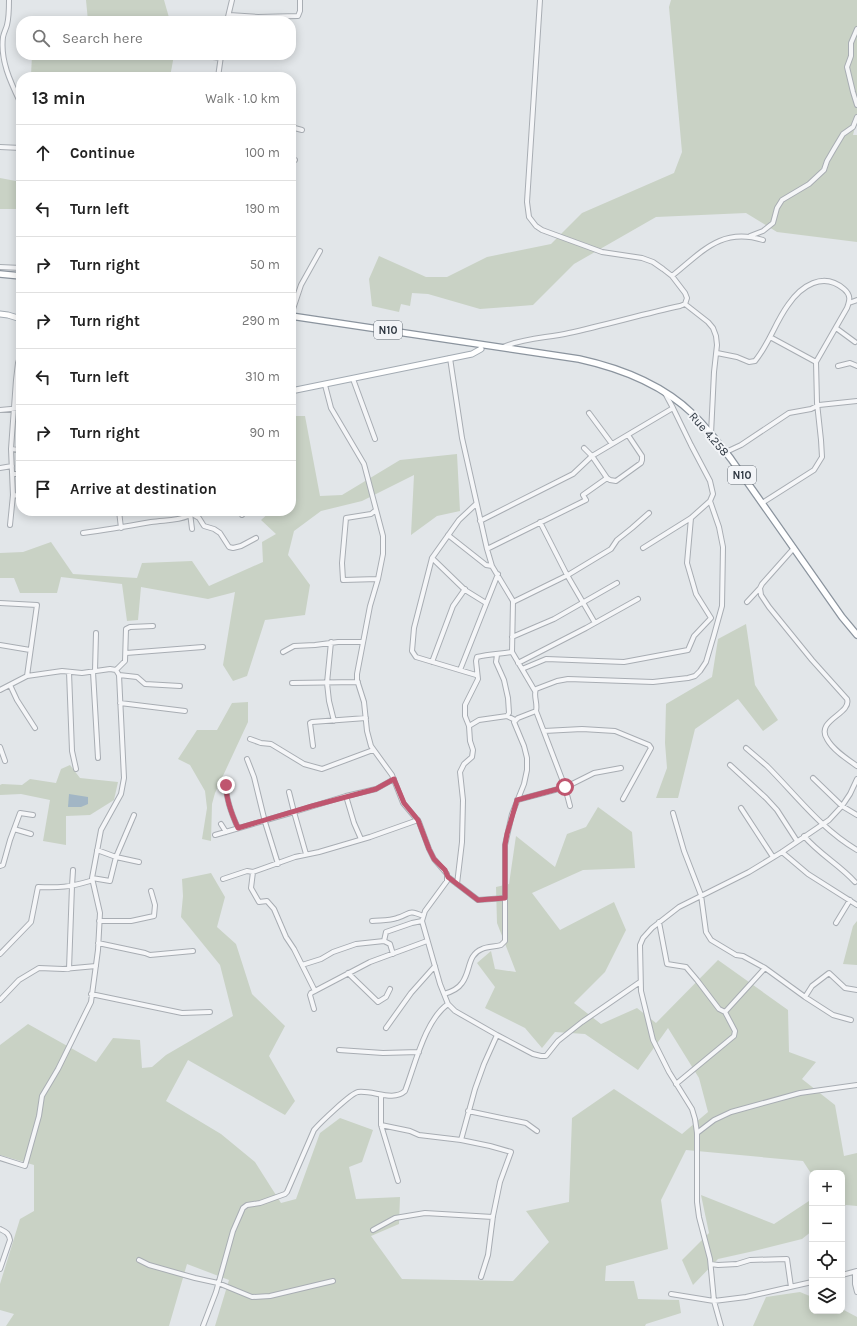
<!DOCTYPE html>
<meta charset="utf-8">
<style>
:root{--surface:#fff;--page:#f6f6f6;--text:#222;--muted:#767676;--line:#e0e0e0}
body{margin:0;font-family:Karla,sans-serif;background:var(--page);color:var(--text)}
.controls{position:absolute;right:12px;bottom:12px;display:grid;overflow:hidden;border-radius:8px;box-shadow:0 2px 10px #0003}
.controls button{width:36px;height:36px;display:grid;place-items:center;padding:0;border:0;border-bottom:1px solid var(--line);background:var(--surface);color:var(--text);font:20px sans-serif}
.stop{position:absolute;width:12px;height:12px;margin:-9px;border:3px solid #bf566f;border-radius:50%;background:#fff}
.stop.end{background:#bf566f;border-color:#fff;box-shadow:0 1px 4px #0008}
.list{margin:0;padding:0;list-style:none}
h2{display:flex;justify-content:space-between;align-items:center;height:52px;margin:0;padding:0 16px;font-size:17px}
h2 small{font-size:13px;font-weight:400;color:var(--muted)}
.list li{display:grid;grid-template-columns:26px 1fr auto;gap:12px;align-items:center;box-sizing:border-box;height:56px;padding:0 16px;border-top:1px solid var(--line)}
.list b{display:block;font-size:15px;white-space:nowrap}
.list em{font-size:13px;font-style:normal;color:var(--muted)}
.icon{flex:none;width:22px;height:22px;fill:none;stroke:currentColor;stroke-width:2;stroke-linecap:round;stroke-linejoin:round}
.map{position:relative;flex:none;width:857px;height:1326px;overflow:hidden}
.search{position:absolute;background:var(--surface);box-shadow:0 2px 10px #0003;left:16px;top:16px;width:280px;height:44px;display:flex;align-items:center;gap:10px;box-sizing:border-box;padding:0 14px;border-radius:16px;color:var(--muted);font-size:15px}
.panel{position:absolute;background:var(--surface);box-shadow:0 2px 10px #0003;left:16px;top:72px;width:280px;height:444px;border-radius:16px}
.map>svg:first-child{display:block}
.green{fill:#c9d2c5}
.water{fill:#a2b6c5}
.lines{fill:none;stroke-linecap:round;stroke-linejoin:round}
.minor-casing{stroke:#a8adb3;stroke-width:6}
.major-casing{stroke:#a3abb3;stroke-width:7}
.highway-casing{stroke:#8b949e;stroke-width:8}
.minor{stroke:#f5f6f8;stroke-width:4}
.major{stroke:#fff;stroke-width:5}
.highway{stroke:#fff;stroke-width:5.5}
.route{stroke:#bf566f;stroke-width:5}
.labels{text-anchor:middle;stroke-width:4;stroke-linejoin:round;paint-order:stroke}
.shield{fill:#f2f4f7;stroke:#676e76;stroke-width:1}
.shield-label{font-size:11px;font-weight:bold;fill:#2c353f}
.street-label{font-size:12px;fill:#2c353f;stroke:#f2f4f7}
</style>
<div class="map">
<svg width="857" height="1326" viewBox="0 0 857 1326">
<rect width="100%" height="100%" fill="#e2e6e9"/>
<path class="green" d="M86 0H164L170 21H88Z
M671 0H857V119L853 135H857V242L777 232 746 213 656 217 574 264 533 305 480 309 428 294 412 293 410 306 401 304 399 312 372 306 369 279 379 256 426 277H447L487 257 551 244 582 213 674 173 682 152 669 7Z
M32 55H174L170 77H73L56 73 31 75Z
M0 178 21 182V209H0Z
M294 416H305L320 496 342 495 400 460 457 454 460 511 437 516 411 535 414 475 362 501 321 511 294 531 288 555 310 585 305 615 265 620 247 676 233 681 223 665 235 592 208 599 141 587 138 620 127 621 122 584 61 577 57 593H20L14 578H0V553L23 552 51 542 73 574 137 578 142 563 192 561 209 586 263 562 262 542 276 534 261 520 271 511H291V495L296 491Z
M746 624 755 685 778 720 763 731 738 699 695 729 678 798H656L667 768 665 743 666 704 712 677 718 639Z
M248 702V722L215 793 212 804 211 841 202 839 207 808 205 791 190 765 178 759 197 730H217L232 703Z
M70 765 80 778 118 782 114 800 90 815 66 816V845L43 841 50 800 21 794 0 795V785L2 784 22 785 30 779 56 783 61 769Z
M598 807 632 832 635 868 583 870 532 893 560 930 614 902 626 930 605 972 574 1003 601 1024 637 1008 656 1023 718 960 788 1010 789 1052 816 1062 802 1079 835 1105 844 1156 857 1153V1206L846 1205 842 1208V1173H812V1175L803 1161 686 1150 661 1200 668 1249 606 1266 605 1281H634L638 1299 679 1300 681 1313 646 1324 645 1326H215L229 1280 187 1264 169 1326H6L14 1314 0 1310V1284L20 1219 34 1211V1165L0 1155V1045L28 1024 96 1062 113 1038 140 1040 142 1068 152 1067 166 1055 233 1016 220 965 181 917 183 896 182 879 211 873 225 897 217 927 236 944 252 994 285 1026 269 1056 295 1101 285 1115 188 1060 166 1101 221 1134 255 1162 281 1203 296 1199 320 1133 340 1118 373 1130 362 1162 349 1167 356 1199 400 1197 399 1224 371 1236 402 1279 513 1281 549 1242 526 1211 569 1202 572 1118 614 1089 682 1134 708 1112 699 1078 668 1028 638 1070 585 1034 555 1032 542 1048 525 1028 485 1008 495 987 477 963 491 951 495 969 516 972 497 923 496 887 509 884 516 836 555 867 567 834 586 827Z
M857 921V965L843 964 853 926Z
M701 1195 774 1224 812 1199V1231L802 1239 754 1251 718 1259 693 1285 682 1260 709 1233Z
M800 1292 812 1297V1311H842V1309L857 1317V1326H753L766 1297Z"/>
<path class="water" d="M69 794 88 797V804L81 807H68Z"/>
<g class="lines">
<g class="minor-casing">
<path id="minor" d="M9 0C9 8 9 17 7 25 6 29 4 32 3 37 0 61 11 83 21 104
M229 15 258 17 298 16 300 11V0
M227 21 232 0
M857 29 851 43V56L847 67 853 92 857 105
M197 55 221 58
M218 77 221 56
M291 127 302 130
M0 147 21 148
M291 159 295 160
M750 236 763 231 773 223 777 208 782 200 809 184 824 170 827 161 834 149 843 134 853 127 857 117
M0 267 21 268
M672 276C702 252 721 227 763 240
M849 303 857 300
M685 304 708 322 713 328 716 336 717 345 714 372 711 434
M291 315 301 285 320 251
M836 328 855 342
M770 337 816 362
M503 347C524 338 547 338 569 333 606 325 643 314 680 306L685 304 687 298 685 293 672 276 663 269 653 262 642 258 602 252 542 230 536 226 529 217 527 202 540 0
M717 353 737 357 749 362 755 361C769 344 775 323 788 305 801 286 823 271 844 289 851 295 850 300 847 308L816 362 817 403 821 440 822 457 814 470 762 503
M450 358 462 438 487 549 492 566 513 601 512 652 535 691
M838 366 850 363 857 366
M353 379 375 439
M291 383 294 391
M325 385 331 408 364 464 383 536V554L378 579 370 606 357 674V680L364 702 367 731 371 746 392 775 403 803 419 822 429 849 434 859 447 874V881L425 911 422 921 440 984 448 1004 455 1011 497 1035 533 1054 541 1056H546L558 1041 582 1022 640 982
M0 410 21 408
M589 413 612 444
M584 448 592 456 607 478 610 480 616 481 641 463 642 460V456L628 435
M11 449 21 450
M726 452 741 445 789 413 811 409 819 405 857 401
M0 468 12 466
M13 474H21
M13 495 21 496
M476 504 459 520 432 558 414 628 412 651 416 657 476 675
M376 510 371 514 346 518 342 563 343 580 378 579
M119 511 121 528
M241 511 242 515
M189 512 199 518 204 526 214 529 220 533 229 547 233 548 241 546 256 538
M190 513 192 529
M480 521 573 474 592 456 673 408
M540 522 567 575 595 623
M10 525 13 495 11 449 16 380 18 363 21 354
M83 533C106 530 129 526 151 522 164 520 177 521 188 516L189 512
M448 535 486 565 492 566
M643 548 691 518 710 501 713 494 710 481 691 445 673 408 665 393
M794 548 762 584 760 588 761 595 769 607 812 660 847 699C852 714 815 720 827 739 833 750 847 759 857 766
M487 549 586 500 583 495 607 478
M432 558 465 590 486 603
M513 602 568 575 611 549 617 540 632 528 649 513
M747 602 760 588
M0 603 37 605 27 676
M512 637 554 619 617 583
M331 642 327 683 329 701 334 721
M0 645 30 650
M283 652 294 646 315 645 338 642H362
M126 653 203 647
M497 655 496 662 504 680 508 698 509 713 507 716
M432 662 453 606 465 589
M518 663 586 628 638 599
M522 669 546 659 624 662 688 650 694 636 711 618 696 594 687 563 691 518
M460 670 498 574
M95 671 96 633
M69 672 72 751 76 769
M93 672 98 758
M119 675 137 677 145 684 180 686
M292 683 358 682
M10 685 17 700 35 728
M0 690 27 676 62 671 82 673 110 669 116 670 125 661 126 629 130 627 153 626
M120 703 185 711
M536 711 565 787 570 806
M469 726 465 716V705L478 679 476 661 477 657C489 654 500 654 512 652
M544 731 582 729 615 731 649 745 651 748 623 799
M250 739 261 743 271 744 304 764 322 769 373 750
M313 746 310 723 312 722 366 718
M0 747 5 761
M746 748C753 754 760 760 767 766 796 795 821 829 857 850
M247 759 254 777 265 822 278 864
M730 765 766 798 777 810 797 841
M813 778 842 806 857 815
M226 785C226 799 232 815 238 828
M289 792 294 812 346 796 376 789 394 779
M346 796 354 823 361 839
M517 800 566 787 594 773 621 768
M741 808 773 857
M673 813 684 851 701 895 706 932 711 940 736 955 743 956 765 968
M134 815 116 857 139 862
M221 824 226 832
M14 829 31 834
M215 835 294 812 306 854
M804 836C819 854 840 865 855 882
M782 852 808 874 857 905
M0 866 3 865 10 840 20 813 33 815
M253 872 251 888 259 902 267 901 274 909 286 937 294 949 315 991
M448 877 478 900 505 898
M92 878 110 881 116 857 97 850
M223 879 247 871 253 872 295 857 319 852 370 837 418 820
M457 884 462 842 463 800 460 772 464 764 472 757 473 750 470 741 469 726 479 720 507 716 515 720
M99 921H131L154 916 155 905 151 891
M372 921C380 920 389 921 397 918 411 914 407 909 423 916
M659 922 667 964 686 967 697 980 719 1009 725 1012
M836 923 850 900
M384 941 386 932 412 923 422 921
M98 943 145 953 150 955 193 951
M0 954 31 922 38 887C59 888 70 887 90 881
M302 965 321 959 333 952 356 944 384 941 390 944 393 954
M69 969 72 886 73 870
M348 973 378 1002 386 997 390 989
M91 994 182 1013 210 1012
M444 994C451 992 458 989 462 983 471 971 467 955 482 949 488 946 495 947 501 945L505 941V845L512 814 524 784 527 770V758L524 746 514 722 518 718 536 711C538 703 533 696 536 689L557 681 568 679 653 682 688 678 695 676 700 671 706 662 714 635 722 606 723 547 719 527 710 501
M805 997 812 986 829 973 845 988 857 990
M0 1000 19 980 39 968 63 969 96 966
M314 1009 310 995 311 993 370 962 427 941
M386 1028 411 993 435 966
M339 1050 383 1053 419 1052
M676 1084 734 1036 735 1031 725 1012 765 968 805 997 833 1015 851 1020
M381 1095V1125L398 1181
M468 1111 526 1123 537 1131
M381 1125 410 1131 419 1135 461 1140 490 1146 511 1152 500 1182 493 1216 488 1255 481 1277
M697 1133 714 1120 731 1112 800 1093 857 1085
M461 1140 475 1089 484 1064 497 1035
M0 1158 25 1166 39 1116 42 1096 58 1069 91 1002 98 950 100 913 92 878 101 830 121 794 124 778 119 675 116 670
M0 1229C6 1232 9 1233 10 1240L0 1269
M373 1230 395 1218 425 1213 493 1217
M139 1260 149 1265 195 1278 218 1283 252 1297 270 1296 333 1281
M711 1264 718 1265 737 1264 750 1260 787 1259 791 1287
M855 1272V1284L857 1292
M842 1275 857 1271
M671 1294 714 1301 746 1297 812 1282
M203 1326 216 1292 233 1231 243 1208 247 1205 260 1203 285 1194 287 1192 314 1130C319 1124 351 1093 358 1092 373 1090 393 1102 405 1091 415 1065 425 1020 448 1004
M721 1326 714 1301 710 1259 699 1217 697 1202V1133L695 1119 692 1109 669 1072 653 1040 641 991 640 945 643 938 652 928 679 907 749 872 782 852 829 820 842 806 850 794 857 779"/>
</g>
<g class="major-casing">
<path id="major" d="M0 314 8 315 21 319
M291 391 472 354 481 349"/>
</g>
<g class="highway-casing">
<path id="highway" d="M0 274 21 276
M291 316 579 359C620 368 662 384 693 414 707 428 719 443 731 459L842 617 857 635"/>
</g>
<use href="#minor" class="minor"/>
<use href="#major" class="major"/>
<use href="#highway" class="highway"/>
</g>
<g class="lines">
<path class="route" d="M226 785C226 799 232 815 238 828L312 806 376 789 394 779 404 803 418 820 429 849 434 859 445 870 448 877 478 900 505 898V845L507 834 517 800 565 787"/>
</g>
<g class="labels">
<g class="shield">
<rect x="374" y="321" width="28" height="18" rx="3"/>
<rect x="728" y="466" width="28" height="18" rx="3"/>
</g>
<g class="shield-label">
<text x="388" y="334">N10</text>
<text x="742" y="479">N10</text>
</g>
<g class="street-label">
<text transform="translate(709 434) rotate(49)" y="4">Rue 4.258</text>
</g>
</g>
</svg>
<div class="controls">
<button>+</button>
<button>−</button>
<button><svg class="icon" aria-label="locate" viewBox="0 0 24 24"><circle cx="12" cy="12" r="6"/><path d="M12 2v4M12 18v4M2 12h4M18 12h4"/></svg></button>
<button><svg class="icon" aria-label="layers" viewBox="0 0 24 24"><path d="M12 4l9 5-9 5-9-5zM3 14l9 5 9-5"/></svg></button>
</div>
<div class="stop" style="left:565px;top:787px"></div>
<div class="stop end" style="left:226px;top:785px"></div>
<div class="search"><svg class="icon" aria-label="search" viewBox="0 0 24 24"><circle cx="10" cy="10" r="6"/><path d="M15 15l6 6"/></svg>Search here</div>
<section class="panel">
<h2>13 min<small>Walk · 1.0 km</small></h2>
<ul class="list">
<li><svg class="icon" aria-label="ahead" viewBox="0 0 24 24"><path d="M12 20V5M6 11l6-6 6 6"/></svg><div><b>Continue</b></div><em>100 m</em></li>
<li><svg class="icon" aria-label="left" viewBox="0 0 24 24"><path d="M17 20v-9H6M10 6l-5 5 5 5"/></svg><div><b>Turn left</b></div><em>190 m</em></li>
<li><svg class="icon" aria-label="right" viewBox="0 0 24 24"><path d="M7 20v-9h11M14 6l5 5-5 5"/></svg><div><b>Turn right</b></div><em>50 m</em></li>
<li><svg class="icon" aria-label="right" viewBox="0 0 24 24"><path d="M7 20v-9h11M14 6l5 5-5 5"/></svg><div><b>Turn right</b></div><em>290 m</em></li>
<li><svg class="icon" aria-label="left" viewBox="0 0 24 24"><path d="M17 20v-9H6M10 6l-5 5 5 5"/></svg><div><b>Turn left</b></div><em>310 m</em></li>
<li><svg class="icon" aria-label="right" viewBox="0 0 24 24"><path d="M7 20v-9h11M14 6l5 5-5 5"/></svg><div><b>Turn right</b></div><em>90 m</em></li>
<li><svg class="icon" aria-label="arrive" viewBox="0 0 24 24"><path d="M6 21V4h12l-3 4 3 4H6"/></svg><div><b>Arrive at destination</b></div></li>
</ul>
</section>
</div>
